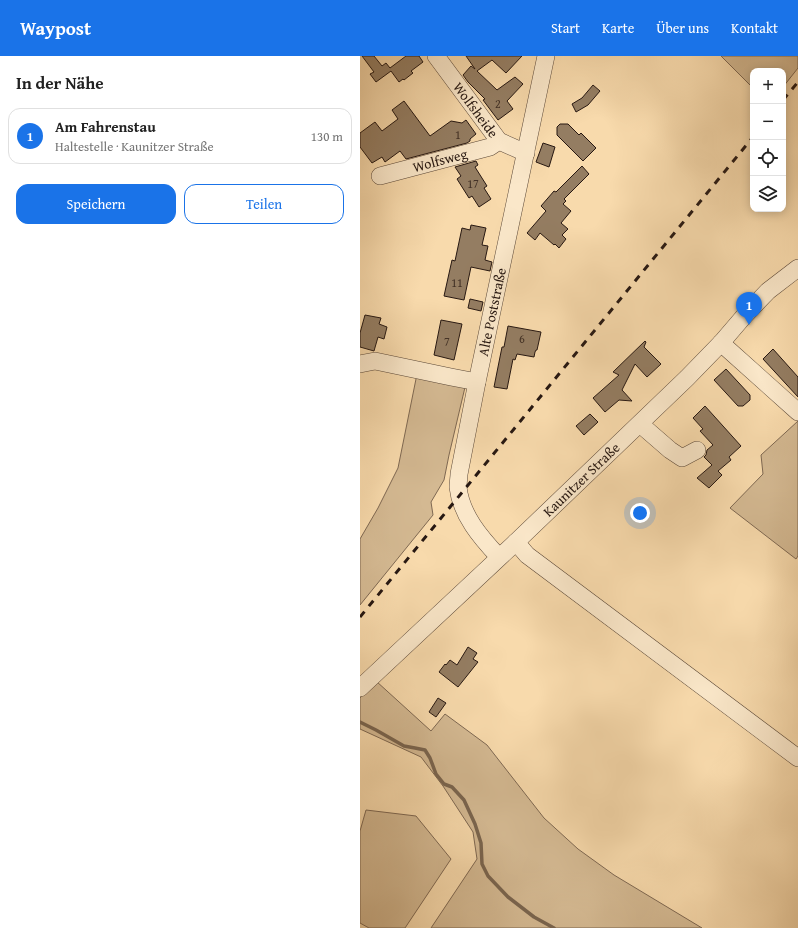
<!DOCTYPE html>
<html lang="de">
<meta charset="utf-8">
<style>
:root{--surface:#fff;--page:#f6f6f6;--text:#222;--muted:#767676;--line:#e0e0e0;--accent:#1a73e8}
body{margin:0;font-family:"Gentium Book Plus",serif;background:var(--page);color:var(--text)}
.controls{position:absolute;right:12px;top:12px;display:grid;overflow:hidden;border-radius:8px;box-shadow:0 2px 10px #0003}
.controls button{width:36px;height:36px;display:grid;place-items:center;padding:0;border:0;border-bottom:1px solid var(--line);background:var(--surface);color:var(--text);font:20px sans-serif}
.you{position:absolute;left:280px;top:457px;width:14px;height:14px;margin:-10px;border:3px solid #fff;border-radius:50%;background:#1a73e8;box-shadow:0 0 0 6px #1a73e833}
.badge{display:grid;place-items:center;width:26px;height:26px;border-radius:50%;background:var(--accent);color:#fff;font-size:13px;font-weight:700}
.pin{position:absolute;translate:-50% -33px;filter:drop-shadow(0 1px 2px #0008)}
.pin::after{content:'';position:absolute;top:21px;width:14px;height:12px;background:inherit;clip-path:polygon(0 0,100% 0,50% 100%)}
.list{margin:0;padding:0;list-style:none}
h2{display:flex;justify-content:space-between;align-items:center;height:52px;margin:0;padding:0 16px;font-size:17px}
h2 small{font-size:13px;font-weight:400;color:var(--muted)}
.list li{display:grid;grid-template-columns:26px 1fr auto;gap:12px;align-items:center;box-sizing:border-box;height:56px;margin:0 8px 8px;padding:0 8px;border:1px solid var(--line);border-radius:12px}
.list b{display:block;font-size:15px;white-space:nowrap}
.list p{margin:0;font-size:13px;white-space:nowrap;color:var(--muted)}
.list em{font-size:13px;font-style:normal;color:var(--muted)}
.actions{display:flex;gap:8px;padding:12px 16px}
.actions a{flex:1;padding:9px 0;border:1px solid var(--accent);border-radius:12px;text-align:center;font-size:14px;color:var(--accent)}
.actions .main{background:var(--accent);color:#fff}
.icon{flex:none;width:22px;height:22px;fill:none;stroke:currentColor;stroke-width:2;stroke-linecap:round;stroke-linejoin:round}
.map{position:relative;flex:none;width:438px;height:872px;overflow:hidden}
header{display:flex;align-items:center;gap:24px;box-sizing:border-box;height:56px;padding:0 20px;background:var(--accent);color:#fff}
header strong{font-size:19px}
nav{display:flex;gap:22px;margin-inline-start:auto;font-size:14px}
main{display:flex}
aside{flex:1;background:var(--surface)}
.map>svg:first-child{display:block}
.green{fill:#d4b992;stroke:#7e6852}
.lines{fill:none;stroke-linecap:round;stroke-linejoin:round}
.stream{stroke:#7a654f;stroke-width:3.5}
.building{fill:#947d62;stroke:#271812}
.minor-casing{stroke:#5b4838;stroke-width:18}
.minor{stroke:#fae7c9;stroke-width:17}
.rail{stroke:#271812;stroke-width:3;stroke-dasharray:7 7;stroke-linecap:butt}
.labels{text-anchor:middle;stroke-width:3.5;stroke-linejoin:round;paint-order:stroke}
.number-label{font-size:12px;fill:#423126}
.street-label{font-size:14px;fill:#271812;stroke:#fae7c9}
</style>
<header>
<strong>Waypost</strong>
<nav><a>Start</a><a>Karte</a><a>Über uns</a><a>Kontakt</a></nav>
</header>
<main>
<aside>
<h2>In der Nähe<small></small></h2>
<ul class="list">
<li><span class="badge">1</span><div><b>Am Fahrenstau</b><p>Haltestelle · Kaunitzer Straße</p></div><em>130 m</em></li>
</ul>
<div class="actions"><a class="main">Speichern</a><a>Teilen</a></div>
</aside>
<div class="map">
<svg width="438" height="872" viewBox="0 0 438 872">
<rect width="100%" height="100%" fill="#f8daac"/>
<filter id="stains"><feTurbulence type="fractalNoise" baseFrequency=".005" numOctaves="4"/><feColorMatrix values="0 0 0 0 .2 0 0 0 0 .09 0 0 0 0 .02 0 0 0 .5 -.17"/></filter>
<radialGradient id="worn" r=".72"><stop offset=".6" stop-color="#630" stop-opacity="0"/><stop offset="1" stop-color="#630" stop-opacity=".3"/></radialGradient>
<path class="green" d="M361 0H438V12L423 31V15H393V32Z
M57 318 106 327 89 399 84 424 71 446 73 459 0 549V483L18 452 38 412Z
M438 365V500L436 503 370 452 403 418 401 399Z
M16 625 71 675 85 658 127 689 184 762 218 793 254 819 342 872H71L117 803 113 776 83 730 61 701 0 673V642Z
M6 754 56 760 91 803 45 872H9L0 867V775Z"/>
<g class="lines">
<path class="stream" d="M0 666 16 674 44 690 55 692 65 694 70 702 76 718 84 728 92 731 104 744 115 768 121 787 122 808 128 820 148 841 174 861 194 872"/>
</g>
<path class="building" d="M2 0H14L22 10 26 7 30 12 46 0H59L63 6 51 15 53 17 44 24 43 23 39 26 31 15 16 26 10 18 14 16Z
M106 0H162L146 17 132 4 117 15 137 34 155 21 163 28 147 45 153 53 138 64 123 44 125 43 108 26 103 19 111 10 115 13Z
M233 29 240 35 228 49 216 56 212 48 222 42Z
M44 45 70 80 91 65 102 67 106 64 116 78 110 83V85L107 87 46 103 40 95 25 106 22 101 12 107 0 91V77L15 66 22 75 38 63 32 54Z
M200 68H208L219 79 221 77 236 92 223 105 197 79V71Z
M183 87 195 91 189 111 176 106Z
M116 105 118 109 115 111 127 130 124 132 131 143 119 151 112 140 109 142 97 123 101 120 95 111Z
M222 110 229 118 204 143 206 145 203 148 211 155 201 167 208 173 202 179 206 183 199 192 195 188 194 189 180 177 175 184 167 177 186 155 181 150 194 135 196 136Z
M111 169 126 172 122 189 128 190 125 204 132 206 130 215 111 211 104 244 84 240 92 204 95 205 102 172 110 174Z
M110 243 123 246 121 255 108 252Z
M5 259 21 262 19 268 27 271 24 283 18 281 14 295 0 291V277Z
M81 264 102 268 94 304 74 299Z
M148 270 181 276 177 294H176L175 296 174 301 157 298 155 304 153 303 147 333 134 331 142 291H144Z
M285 285 286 286 284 291 301 308 287 321 275 308 262 334 272 345 259 344 245 356 233 342 259 319 253 316Z
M413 293 438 321V341L403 303Z
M366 313 390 339V344L383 350H378L354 324Z
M345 350 381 390 369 401 371 404 358 415 362 419 349 432 337 422 352 409 344 401 346 399 347 394 353 389 340 375 343 373 333 362Z
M230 358 238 366 224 379 216 370Z
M108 591 117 597 113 603 118 606 98 631 79 616 85 608 86 609 90 604 97 609Z
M78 642 86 647 76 661 69 656Z"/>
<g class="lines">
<g class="minor-casing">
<g id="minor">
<path id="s1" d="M76 0 139 85 166 97"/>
<path id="s2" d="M20 120 130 91 139 85"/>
<path d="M361 287 438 356"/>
<path d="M0 308 15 305 91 321 117 326"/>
<path d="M280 368 310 394 322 402 337 394"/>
<path d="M156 486 167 499 438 702"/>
<path id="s3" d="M139 501C121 482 101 459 98 431 98 427 99 422 99 418L117 326 186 0"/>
<path id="s4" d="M0 632 156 486 327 322 361 287 385 259 408 235 438 212"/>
</g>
</g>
<use href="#minor" class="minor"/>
<path class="rail" d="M423 44 438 26
M0 561 393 81"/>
</g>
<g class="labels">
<g class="number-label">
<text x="138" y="52">2</text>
<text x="98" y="83">1</text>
<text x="113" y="132">17</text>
<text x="97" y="231">11</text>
<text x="162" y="287">6</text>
<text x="87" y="290">7</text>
</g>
<g class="street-label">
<text dy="5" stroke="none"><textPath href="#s1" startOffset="67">Wolfsheide</textPath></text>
<text dy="5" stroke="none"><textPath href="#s2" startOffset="62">Wolfsweg</textPath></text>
<text dy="5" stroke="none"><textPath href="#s3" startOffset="261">Alte Poststraße</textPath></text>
<text dy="5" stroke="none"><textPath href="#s4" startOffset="304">Kaunitzer Straße</textPath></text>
</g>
</g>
<rect width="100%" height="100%" filter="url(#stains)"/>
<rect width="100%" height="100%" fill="url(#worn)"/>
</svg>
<div class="controls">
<button>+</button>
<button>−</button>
<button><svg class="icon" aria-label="locate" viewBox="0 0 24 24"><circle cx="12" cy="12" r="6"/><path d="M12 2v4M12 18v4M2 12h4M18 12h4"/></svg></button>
<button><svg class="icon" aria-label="layers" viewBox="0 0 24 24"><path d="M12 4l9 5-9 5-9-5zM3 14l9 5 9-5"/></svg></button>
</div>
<div class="you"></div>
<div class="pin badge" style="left:389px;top:269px">1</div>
</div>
</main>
